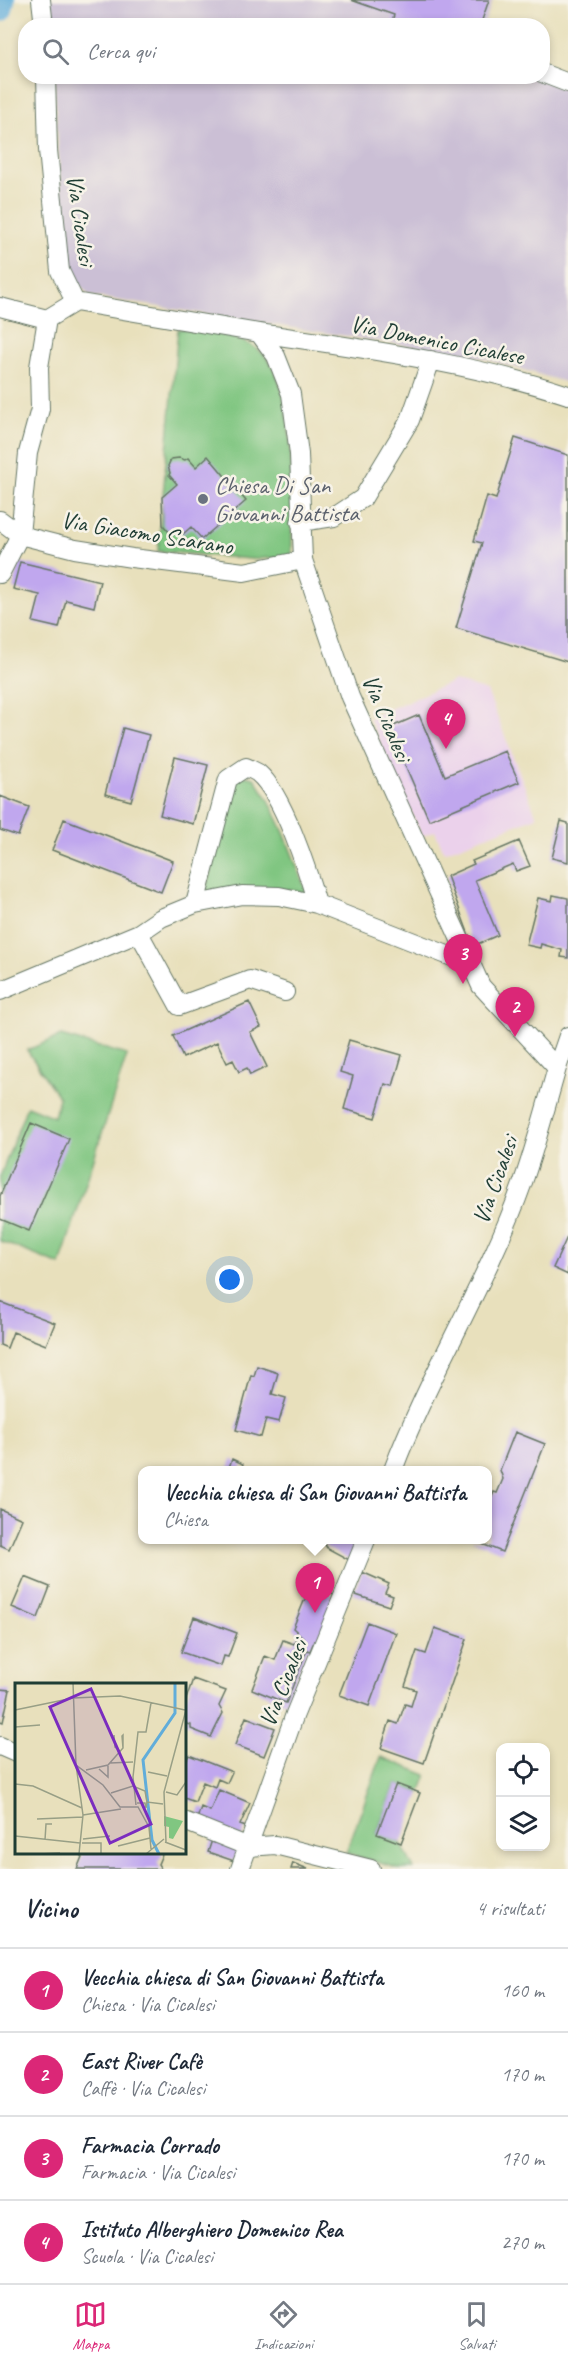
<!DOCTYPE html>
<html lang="it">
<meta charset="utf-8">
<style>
:root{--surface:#fff;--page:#f6f6f7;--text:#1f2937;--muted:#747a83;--line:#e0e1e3;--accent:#db2777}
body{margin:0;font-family:Caveat,sans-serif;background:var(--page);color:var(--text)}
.controls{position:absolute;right:18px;bottom:18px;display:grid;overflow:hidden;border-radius:12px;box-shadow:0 3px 9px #0003}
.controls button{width:54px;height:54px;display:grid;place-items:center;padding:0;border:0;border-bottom:2px solid var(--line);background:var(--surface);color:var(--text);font:30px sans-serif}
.you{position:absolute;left:230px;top:1280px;width:21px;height:21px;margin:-15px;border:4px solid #fff;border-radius:50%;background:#1a73e8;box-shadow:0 0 0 9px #1a73e833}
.badge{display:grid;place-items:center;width:39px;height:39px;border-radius:50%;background:var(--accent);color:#fff;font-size:20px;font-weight:700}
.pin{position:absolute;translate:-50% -50px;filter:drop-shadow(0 2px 3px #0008)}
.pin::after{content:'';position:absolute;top:32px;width:21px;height:18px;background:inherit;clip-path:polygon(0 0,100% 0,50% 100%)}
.popup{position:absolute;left:138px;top:1466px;width:354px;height:78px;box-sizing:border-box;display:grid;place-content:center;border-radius:12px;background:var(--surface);filter:drop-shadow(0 2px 4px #0005);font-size:20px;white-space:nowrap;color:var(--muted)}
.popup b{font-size:22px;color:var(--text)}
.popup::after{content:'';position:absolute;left:50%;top:100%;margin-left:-12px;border:12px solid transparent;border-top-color:var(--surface)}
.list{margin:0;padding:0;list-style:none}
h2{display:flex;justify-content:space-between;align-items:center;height:78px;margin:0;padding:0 24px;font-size:26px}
h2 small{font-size:20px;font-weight:400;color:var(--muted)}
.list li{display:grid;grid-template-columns:39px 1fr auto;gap:18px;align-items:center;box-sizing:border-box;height:84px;padding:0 24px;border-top:2px solid var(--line)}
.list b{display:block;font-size:22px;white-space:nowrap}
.list p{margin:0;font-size:20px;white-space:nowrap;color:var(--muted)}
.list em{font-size:20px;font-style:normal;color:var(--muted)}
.icon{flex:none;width:33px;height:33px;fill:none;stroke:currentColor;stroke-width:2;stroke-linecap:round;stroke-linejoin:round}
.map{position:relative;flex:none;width:568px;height:1869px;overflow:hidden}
.search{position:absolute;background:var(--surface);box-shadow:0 3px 9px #0003;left:18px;right:18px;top:18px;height:66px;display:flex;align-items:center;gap:15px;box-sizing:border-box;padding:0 21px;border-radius:24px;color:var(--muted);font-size:22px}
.sheet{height:414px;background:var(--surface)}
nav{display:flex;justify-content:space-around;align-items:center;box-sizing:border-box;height:84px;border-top:2px solid var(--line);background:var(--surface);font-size:16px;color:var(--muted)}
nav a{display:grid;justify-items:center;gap:3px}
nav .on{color:var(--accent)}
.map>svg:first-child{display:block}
.built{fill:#ebd1eb}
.industrial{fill:#cbbfd5}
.green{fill:#80c681;stroke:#50825a;stroke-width:1.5}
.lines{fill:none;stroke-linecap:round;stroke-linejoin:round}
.river{stroke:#61adda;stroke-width:26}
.building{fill:#c0a7ee}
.minor-casing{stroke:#657664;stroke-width:20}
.minor{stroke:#fff;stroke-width:18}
.worship-dot{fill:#6b7280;stroke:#f7f3e8;stroke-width:2}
.labels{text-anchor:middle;stroke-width:5;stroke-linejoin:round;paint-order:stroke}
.street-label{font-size:24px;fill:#1f3d34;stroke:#f7f3e8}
.worship-label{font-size:24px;fill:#5b616d;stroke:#f7f3e8;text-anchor:start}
.inset-river{fill:none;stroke:#61adda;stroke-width:3}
.inset-road{fill:none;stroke:#989f86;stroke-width:1.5}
.view{fill:#7b2cbf;fill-opacity:0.15;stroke:#7b2cbf;stroke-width:3}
.inset-edge{fill:none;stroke:#1f3d34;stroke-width:3}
</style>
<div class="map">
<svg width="568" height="1869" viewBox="0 0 568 1869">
<rect width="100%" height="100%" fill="#f7f3e8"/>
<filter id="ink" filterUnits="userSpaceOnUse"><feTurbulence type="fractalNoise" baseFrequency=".0167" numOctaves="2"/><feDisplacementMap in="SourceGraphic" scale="12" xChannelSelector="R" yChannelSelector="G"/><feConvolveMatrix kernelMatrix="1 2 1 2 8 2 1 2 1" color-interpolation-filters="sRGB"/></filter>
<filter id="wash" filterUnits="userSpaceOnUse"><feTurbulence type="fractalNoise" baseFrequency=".008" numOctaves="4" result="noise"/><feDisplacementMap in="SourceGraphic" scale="24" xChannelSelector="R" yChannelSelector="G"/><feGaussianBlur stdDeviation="1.35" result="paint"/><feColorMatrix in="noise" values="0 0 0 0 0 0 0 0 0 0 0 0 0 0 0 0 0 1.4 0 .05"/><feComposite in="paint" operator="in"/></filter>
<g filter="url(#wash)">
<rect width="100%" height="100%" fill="#e8e0bc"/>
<path class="built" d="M454 681 487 691 537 817 444 852 435 831 422 836 369 718Z"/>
<path class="industrial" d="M49 0H493L483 26 52 25Z
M532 76 568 90V383L480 357 90 296 66 271 54 77Z"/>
<path class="green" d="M178 329C201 330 243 336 261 352 300 386 290 508 292 557L251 559 158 551Z
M244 776 254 778 268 798 284 833 307 893C270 885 242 889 205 893L237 778Z
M61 1036 127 1055 60 1265 0 1241V1177L27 1106 54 1117 59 1098 27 1050Z
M381 1757 427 1775 420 1793 396 1784 377 1833 401 1843 414 1869H400L346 1853Z"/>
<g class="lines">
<path class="river" d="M0 9 2 0"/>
</g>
<g id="blocks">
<path class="building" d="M351 0H489L480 26H391L394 15Z
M515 438 568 455V662L456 628 482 543 474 541 487 496 496 499Z
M208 456 246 501 202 539 191 527 183 534 180 531 169 532 163 525 162 497 177 484 169 475 170 473 168 466 171 459 179 458 185 460 188 458 196 467Z
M20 562 100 581 94 607 66 600 59 628 33 622 40 595 13 589Z
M419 715 445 776 505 751 519 782 429 820 389 728Z
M123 728 149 735 131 801 105 794Z
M175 757 208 765 193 824 160 815Z
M0 796 29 807 18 836 0 830Z
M64 819 173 861 161 892 52 850Z
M561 821 568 823V862L552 858Z
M519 841 530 866 516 871 513 864 475 880 498 935 473 946 447 876 474 864 472 861Z
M553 895 568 898V958L561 957 562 950 541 944 540 948 526 945 538 898 552 901Z
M249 1002 261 1027 250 1032 267 1067 250 1075 247 1068 239 1072 233 1060 227 1063 217 1042 183 1058 173 1036Z
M349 1040 402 1055 393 1086 385 1084 375 1118 344 1109 353 1076 340 1072Z
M31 1123 69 1139 29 1231 0 1219V1196Z
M568 1235V1275L553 1268Z
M0 1302 55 1323 46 1345 13 1332 7 1348 0 1345Z
M257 1366 278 1373 272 1394 286 1398 279 1422 266 1419 261 1437 236 1430 251 1375 254 1376Z
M515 1432 545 1444 502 1552 472 1540H488V1497L491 1499 494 1492 497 1493 503 1479 500 1470Z
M232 1459 243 1464 240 1470H228Z
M0 1509 22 1519 9 1549 0 1545Z
M322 1540H359L351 1561 327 1548Z
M362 1572 389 1584 385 1593 393 1596 389 1606 353 1594Z
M25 1577 50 1587 38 1618 12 1607Z
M311 1584 338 1597 317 1643 313 1644 310 1651 307 1650 286 1703 252 1689 265 1656 275 1660 283 1640 294 1644 297 1636 305 1639 293 1628Z
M194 1617 237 1633 228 1657 224 1656 221 1666 181 1652Z
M367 1622 396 1633 369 1706 339 1695Z
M435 1628 467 1639 424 1763 381 1748 390 1721 398 1724 405 1704 411 1706 416 1690 405 1686 417 1651 426 1654Z
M193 1679 226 1691 219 1706 223 1713 211 1737 191 1729V1725L184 1723V1705Z
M0 1689 10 1690 3 1722 0 1721Z
M246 1717 275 1728 264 1756 235 1745Z
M189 1755 232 1772 227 1783 218 1779 215 1787 203 1782 195 1802 184 1798V1765Z
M396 1784 420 1793 401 1843 377 1834Z
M219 1790 250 1803 240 1825 246 1827 241 1838 197 1819 201 1807 210 1811Z
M213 1837 239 1846 234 1861 208 1852Z
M84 1852H163L158 1864 161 1869H77Z
M293 1863 308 1869H291Z"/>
</g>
</g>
<g filter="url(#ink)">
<use href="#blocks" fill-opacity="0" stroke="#657664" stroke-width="1.5"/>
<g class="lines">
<g class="minor-casing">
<path id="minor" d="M41 0 44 26
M542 73 568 83
M46 76 48 150 60 271 75 302 259 333 276 356 291 394 299 454 303 560 350 697 481 986 557 1068C546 1106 536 1145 523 1182 488 1281 430 1372 393 1470
M0 307 47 319
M259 333C363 349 468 362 568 395
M0 520 20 535 75 549 132 558 244 572 303 560
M300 522 334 517 363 498 410 420 431 360
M0 574 20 535 28 453 40 409 39 367 47 319 75 302
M195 904 228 779 246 767C250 769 255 771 258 773 283 794 308 872 317 904
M139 933 179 1006 250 980 285 992
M0 991 139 933 161 918 195 904 242 895 279 896 317 904 470 964
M557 1068 568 1036
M0 1746 16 1753
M184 1821 249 1847 275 1845 371 1869
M240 1869 295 1714 366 1540"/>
</g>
<use href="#minor" class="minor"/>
</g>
</g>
<circle class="worship-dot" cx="203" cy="499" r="6"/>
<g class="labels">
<g class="street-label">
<text transform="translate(81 220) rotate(82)" y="8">Via Cicalesi</text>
<text transform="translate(437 340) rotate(11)" y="8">Via Domenico Cicalese</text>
<text transform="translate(147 533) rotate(9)" y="8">Via Giacomo Scarano</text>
<text transform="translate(387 718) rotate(67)" y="8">Via Cicalesi</text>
<text transform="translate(495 1180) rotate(-70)" y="8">Via Cicalesi</text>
<text transform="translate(283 1683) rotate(-68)" y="8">Via Cicalesi</text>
</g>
<g class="worship-label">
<text x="215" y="493">Chiesa Di San<tspan x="215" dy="28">Giovanni Battista</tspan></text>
</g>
</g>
<g transform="translate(15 1683)">
<rect width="171" height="171" fill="#e8e0bc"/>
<path d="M149 133 168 138 158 156 154 155V144L149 143Z" fill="#80c681"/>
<path class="inset-river" d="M144 171 137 157 128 77 160 30V0"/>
<path class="inset-road" d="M58 0 61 82 88 102 105 124H123L134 144 136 166M0 27 58 15 105 13 170 27M0 44 25 42M99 52 100 64 105 68M95 80 118 79M61 82 68 132 64 171M84 86 93 94V83M71 87 93 82 108 65V52L107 53 108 65M133 89 152 93M0 101 18 103 67 125M151 109 162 112 171 99M96 110 118 103 130 108 132 119M122 120H130L131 125 132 119 148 121M121 122 118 94 123 49H131L136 20M68 132 106 126M22 136 68 134M0 153 65 160M68 156 95 153M30 157 31 141H37M150 159 171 167M151 159 149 109 171 27M67 160H86V171M103 163 135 155M24 171 45 170M131 171 149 156"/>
<path class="view" d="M76 6 136 141 95 160 35 24Z"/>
<rect width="171" height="171" class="inset-edge"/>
</g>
</svg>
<div class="controls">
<button><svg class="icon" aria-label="locate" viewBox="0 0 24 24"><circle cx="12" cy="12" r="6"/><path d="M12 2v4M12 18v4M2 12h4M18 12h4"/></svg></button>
<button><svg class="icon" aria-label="layers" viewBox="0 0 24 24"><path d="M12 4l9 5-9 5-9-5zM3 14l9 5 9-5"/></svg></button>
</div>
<div class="you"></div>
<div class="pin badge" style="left:315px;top:1613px">1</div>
<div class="popup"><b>Vecchia chiesa di San Giovanni Battista</b>Chiesa</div>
<div class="pin badge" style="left:515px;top:1037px">2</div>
<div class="pin badge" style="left:463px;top:984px">3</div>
<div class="pin badge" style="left:446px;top:749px">4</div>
<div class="search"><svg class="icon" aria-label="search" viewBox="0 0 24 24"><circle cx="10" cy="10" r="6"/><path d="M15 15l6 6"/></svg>Cerca qui</div>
</div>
<section class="sheet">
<h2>Vicino<small>4 risultati</small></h2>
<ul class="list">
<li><span class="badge">1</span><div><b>Vecchia chiesa di San Giovanni Battista</b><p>Chiesa · Via Cicalesi</p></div><em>160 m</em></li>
<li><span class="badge">2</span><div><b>East River Cafè</b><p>Caffè · Via Cicalesi</p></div><em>170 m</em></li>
<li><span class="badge">3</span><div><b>Farmacia Corrado</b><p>Farmacia · Via Cicalesi</p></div><em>170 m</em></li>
<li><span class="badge">4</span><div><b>Istituto Alberghiero Domenico Rea</b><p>Scuola · Via Cicalesi</p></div><em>270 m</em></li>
</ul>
</section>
<nav>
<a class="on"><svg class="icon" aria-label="map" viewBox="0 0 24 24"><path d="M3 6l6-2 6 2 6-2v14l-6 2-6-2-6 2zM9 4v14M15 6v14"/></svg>Mappa</a>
<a><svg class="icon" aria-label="directions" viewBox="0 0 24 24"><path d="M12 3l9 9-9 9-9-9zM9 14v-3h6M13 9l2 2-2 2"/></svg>Indicazioni</a>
<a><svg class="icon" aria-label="saved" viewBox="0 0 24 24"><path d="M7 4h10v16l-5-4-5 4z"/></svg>Salvati</a>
</nav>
